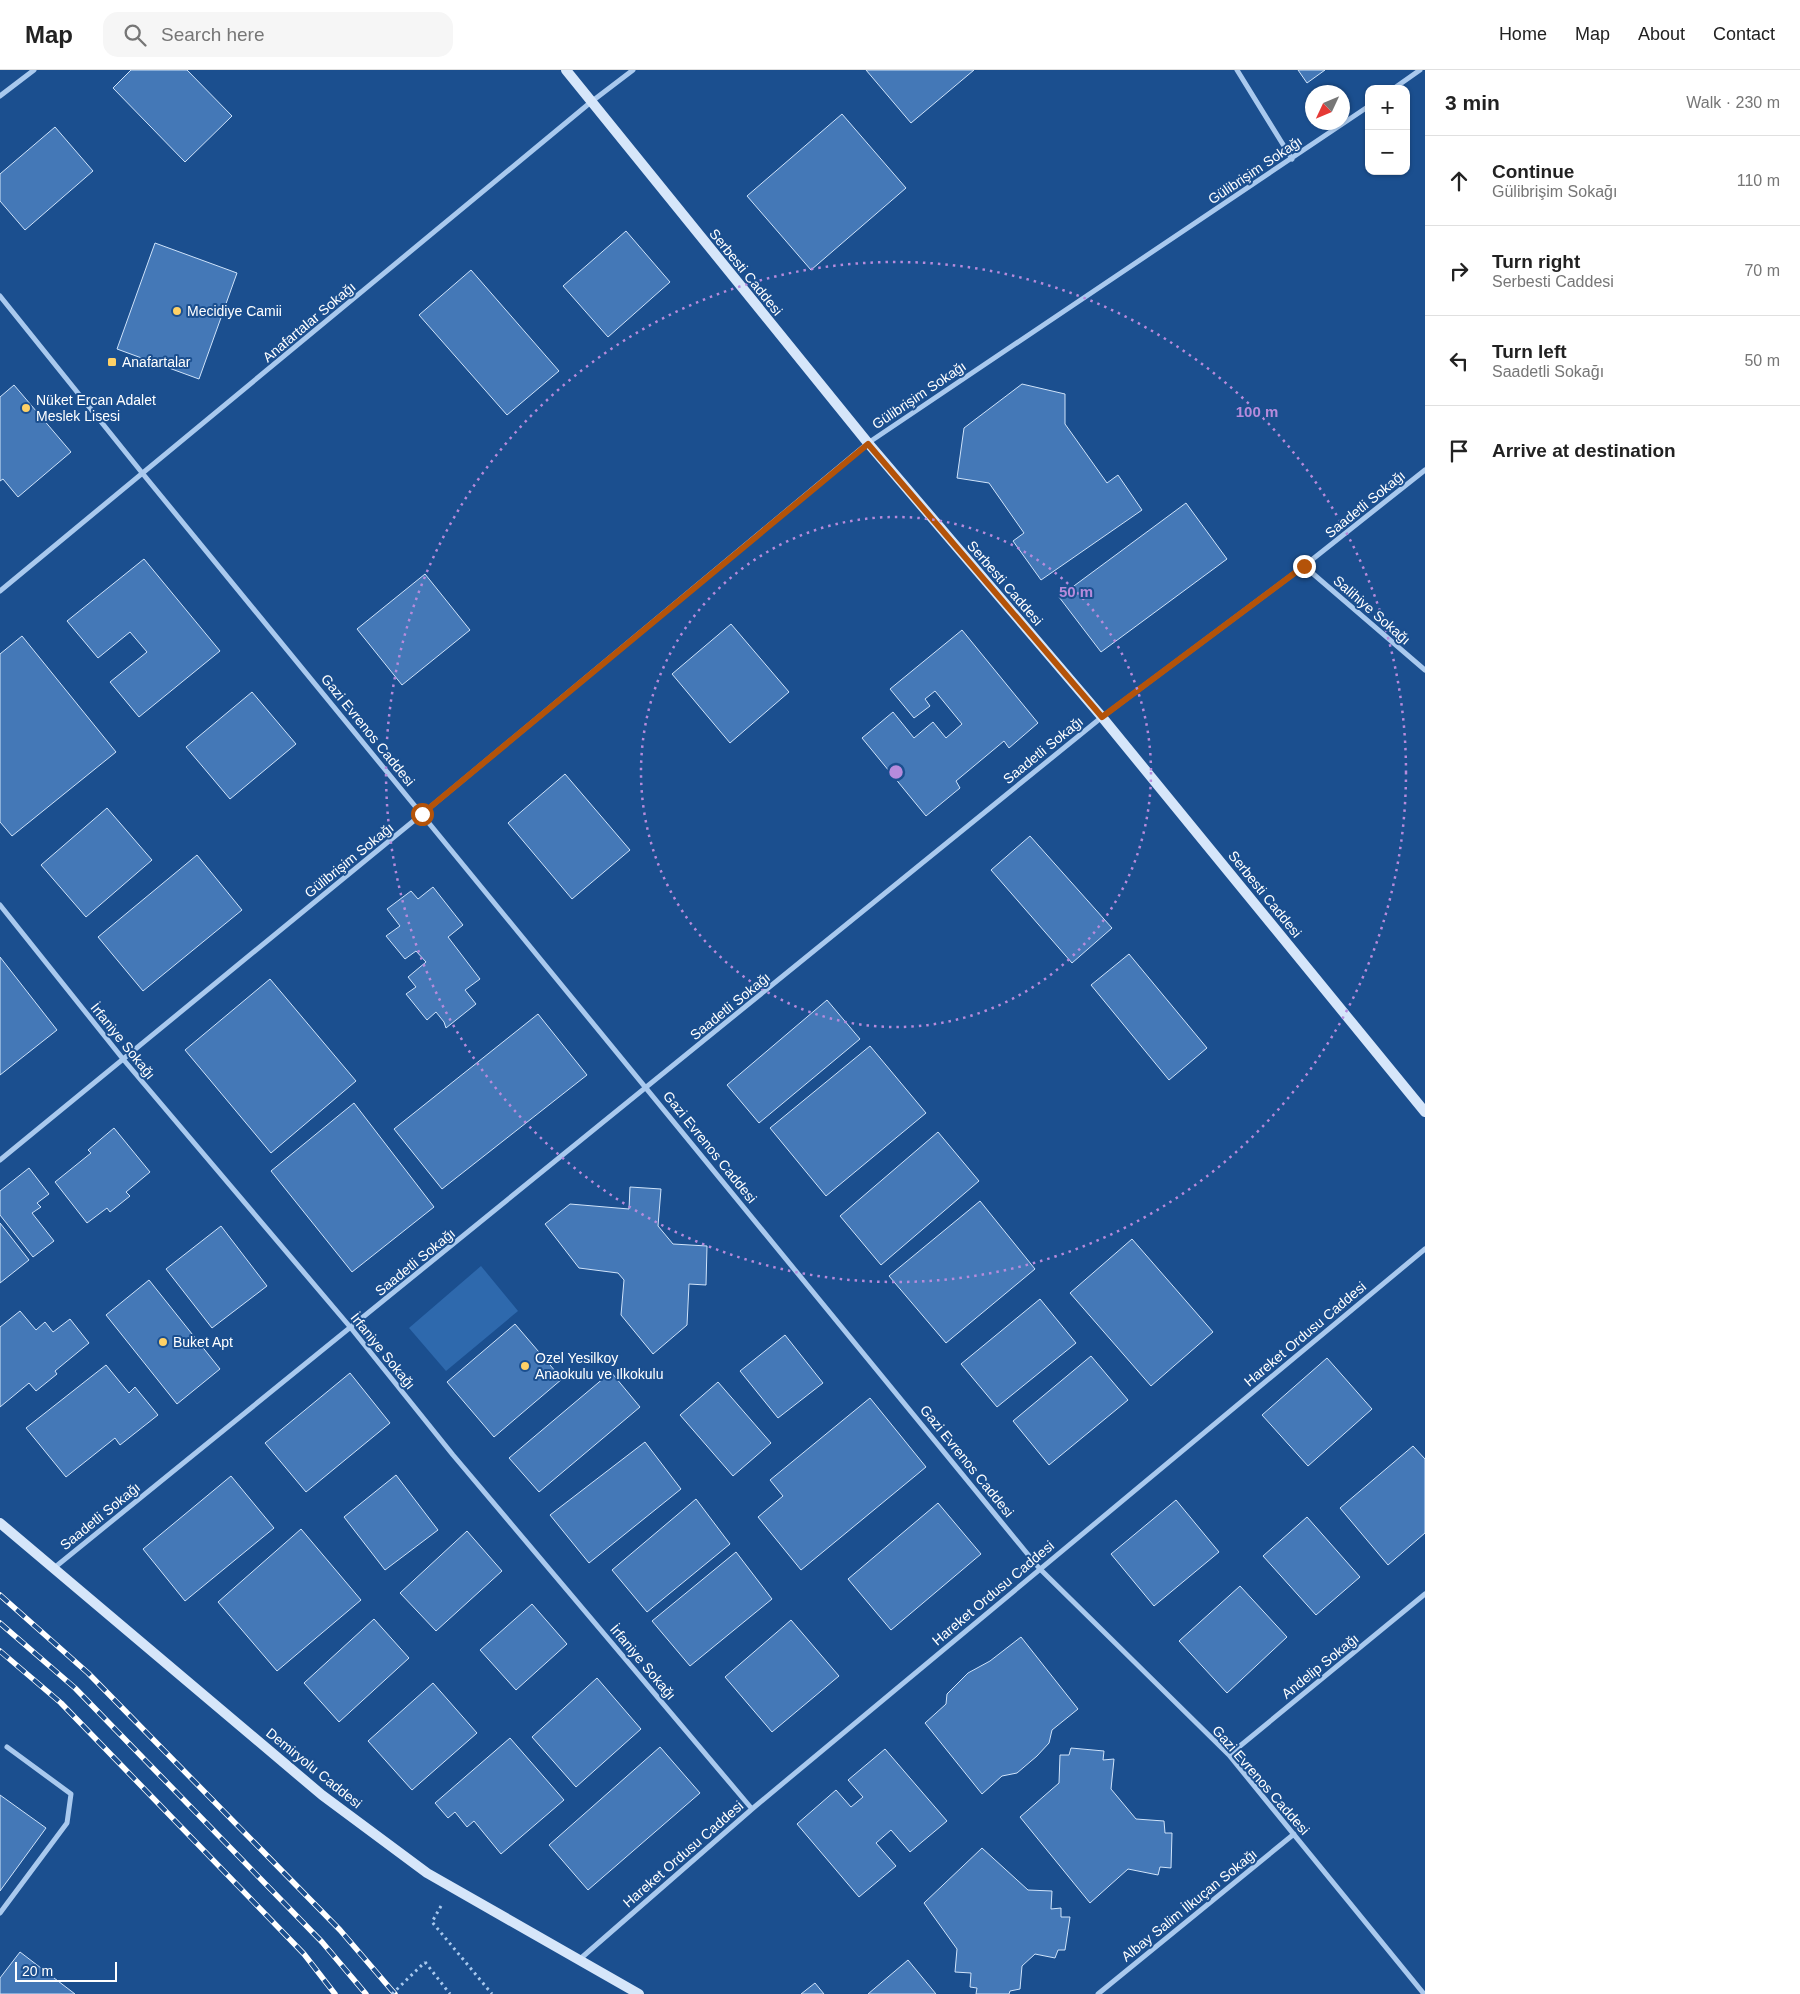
<!DOCTYPE html>
<meta charset="utf-8">
<style>
:root{--surface:#fff;--page:#f6f6f6;--text:#222;--muted:#767676;--line:#e0e0e0}
body{margin:0;font-family:Helvetica,sans-serif;background:var(--page);color:var(--text)}
.controls{position:absolute;right:15px;top:15px;display:grid;overflow:hidden;border-radius:10px;box-shadow:0 1px 4px #0004}
.controls button{width:45px;height:45px;display:grid;place-items:center;padding:0;border:0;border-bottom:1px solid var(--line);background:var(--surface);color:var(--text);font:25px sans-serif}
.compass{position:absolute;left:1305px;top:15px;width:45px;height:45px;border-radius:50%;background:var(--surface);box-shadow:0 1px 4px #0004;rotate:226deg}
.scale{position:absolute;left:15px;bottom:12px;width:102px;box-sizing:border-box;padding-left:5px;border:2px solid #fff;border-top:0;font-size:14px;line-height:18px;white-space:nowrap;color:#fff;-webkit-text-stroke:4px #1b4f8f;paint-order:stroke}
.stop{position:absolute;width:15px;height:15px;margin:-11px;border:4px solid #b45309;border-radius:50%;background:#fff}
.stop.end{background:#b45309;border-color:#fff;box-shadow:0 1px 5px #0008}
.list{margin:0;padding:0;list-style:none}
h2{display:flex;justify-content:space-between;align-items:center;height:65px;margin:0;padding:0 20px;font-size:21px}
h2 small{font-size:16px;font-weight:400;color:var(--muted)}
.list li{display:grid;grid-template-columns:32px 1fr auto;gap:15px;align-items:center;box-sizing:border-box;height:90px;padding:0 20px;border-top:1px solid var(--line)}
.list b{display:block;font-size:19px;white-space:nowrap}
.list p{margin:0;font-size:16px;white-space:nowrap;color:var(--muted)}
.list em{font-size:16px;font-style:normal;color:var(--muted)}
.icon{flex:none;width:28px;height:28px;fill:none;stroke:currentColor;stroke-width:2;stroke-linecap:round;stroke-linejoin:round}
.map{position:relative;flex:none;width:1425px;height:1924px;overflow:hidden}
header{display:flex;align-items:center;gap:30px;box-sizing:border-box;height:70px;padding:0 25px;background:var(--surface);border-bottom:1px solid var(--line)}
header strong{font-size:24px}
nav{display:flex;gap:28px;margin-inline-start:auto;font-size:18px}
.search{width:350px;height:45px;background:var(--page);display:flex;align-items:center;gap:12px;box-sizing:border-box;padding:0 18px;border-radius:15px;color:var(--muted);font-size:19px}
main{display:flex}
aside{flex:1;background:var(--surface)}
.map>svg:first-child{display:block}
.green{fill:#2e69ad}
.building{fill:#4478b7;stroke:#cfe3fa}
.lines{fill:none;stroke-linecap:round;stroke-linejoin:round}
.path{stroke:#a9c9ee;stroke-width:3;stroke-dasharray:2.5 4;stroke-linecap:butt}
.minor{stroke:#a9c9ee;stroke-width:5}
.secondary{stroke:#d6e6fa;stroke-width:10}
.rail-casing{stroke:#fff;stroke-width:5.5}
.rail{stroke:#1b4f8f;stroke-width:4;stroke-dasharray:11;stroke-linecap:butt}
.path-bridge{stroke:#a9c9ee;stroke-width:3;stroke-dasharray:2.5 4;stroke-linecap:butt}
.route{stroke:#b45309;stroke-width:6}
.ring{fill:none;stroke:#b68bdc;stroke-width:2.5;stroke-dasharray:2.5 5}
.poi-dot{fill:#ffd166;stroke:#1b4f8f;stroke-width:2}
.labels{text-anchor:middle;stroke-width:4;stroke-linejoin:round;paint-order:stroke}
.street-label{font-size:14px;fill:#fff;stroke:#1b4f8f}
.poi-label{font-size:14px;fill:#fff;stroke:#1b4f8f;text-anchor:start}
.centre{fill:#b68bdc;stroke:#1b4f8f;stroke-width:2.5}
.ring-label{font-size:15px;text-anchor:middle;font-weight:bold;fill:#b68bdc;stroke:#1b4f8f;stroke-width:4;stroke-linejoin:round;paint-order:stroke}
</style>
<header>
<strong>Map</strong>
<div class="search"><svg class="icon" aria-label="search" viewBox="0 0 24 24"><circle cx="10" cy="10" r="6"/><path d="M15 15l6 6"/></svg>Search here</div>
<nav><a>Home</a><a>Map</a><a>About</a><a>Contact</a></nav>
</header>
<main>
<div class="map">
<svg width="1425" height="1924" viewBox="0 0 1425 1924">
<rect width="100%" height="100%" fill="#1b4f8f"/>
<path class="green" d="M481 1196 518 1241 446 1301 409 1258Z"/>
<path class="building" d="M131 0H187L232 46 185 92 113 18Z
M866 0H974L911 53Z
M1298 0H1325L1307 13Z
M842 44 906 118 811 200 747 126Z
M55 57 93 101 25 160 0 131V104Z
M626 161 670 212 608 267 563 216Z
M155 173 237 203 199 309 117 279Z
M471 200 559 301 507 345 419 245Z
M1022 314 1065 324V354L1107 413 1118 405 1142 440 1041 510 1013 471 1024 463 989 413 957 408 964 358Z
M14 315 71 382 18 427 3 409 0 411V327Z
M1186 433 1227 489 1101 582 1059 527Z
M144 489 220 581 139 647 110 612 147 582 130 562 98 588 67 551Z
M425 504 470 560 402 615 357 559Z
M731 554 789 622 730 673 672 604Z
M962 560 1038 653 1009 678 1004 671 956 711 960 718 926 746 862 668 893 642 914 668 933 652 946 668 962 654 935 621 925 629 930 636 914 648 890 619Z
M22 566 116 682 12 766 0 752V584Z
M252 622 296 674 230 729 186 677Z
M565 704 630 780 572 829 508 753Z
M107 738 152 790 86 847 41 795Z
M1030 766 1112 858 1072 893 991 800Z
M197 785 242 840 143 921 98 867Z
M433 817 463 855 448 867 480 909 465 920 476 934 446 958 444 952 436 942 427 950 406 924 416 917 408 907 426 892 416 881 405 889 386 866 400 856 387 839 411 821 418 829Z
M1129 884 1207 978 1169 1010 1091 915Z
M0 887 57 960 0 1005Z
M270 909 356 1011 271 1083 185 980Z
M827 930 860 969 759 1053 727 1015Z
M538 944 587 1005 442 1119 394 1059Z
M870 976 926 1043 826 1126 770 1058Z
M354 1033 434 1137 352 1202 271 1101Z
M114 1058 150 1102 126 1122 130 1126 110 1142 107 1138 87 1153 55 1112 91 1083 88 1080Z
M938 1062 979 1111 881 1195 840 1146Z
M29 1098 49 1124 37 1133 41 1137 32 1143 54 1171 33 1187 0 1145V1121Z
M630 1117 661 1119 658 1156 673 1174 707 1176 706 1215 689 1214 687 1255 653 1284 621 1245 624 1210 618 1203 579 1198 545 1154 570 1134 629 1139Z
M980 1131 1035 1199 946 1273 889 1206Z
M0 1153 29 1190 0 1213Z
M221 1156 267 1216 212 1258 166 1199Z
M1132 1169 1213 1262 1151 1316 1070 1223Z
M149 1210 220 1299 177 1334 106 1245Z
M1040 1229 1076 1273 997 1337 961 1294Z
M20 1241 36 1260 45 1252 53 1262 70 1249 89 1273 55 1301 57 1304 36 1321 29 1313 0 1337V1257Z
M515 1254 562 1309 494 1367 447 1312Z
M785 1265 823 1313 778 1348 740 1301Z
M1091 1286 1128 1330 1049 1395 1013 1351Z
M1327 1288 1372 1339 1308 1396 1262 1345Z
M106 1295 129 1323 135 1317 158 1345 120 1375 115 1368 66 1407 26 1358Z
M611 1302 640 1337 539 1422 509 1388Z
M350 1303 390 1353 306 1422 265 1373Z
M718 1312 771 1373 733 1406 680 1345Z
M870 1328 926 1397 801 1500 758 1447 783 1426 770 1410Z
M645 1372 681 1419 589 1493 550 1445Z
M1413 1376 1425 1389V1463L1388 1495 1340 1438Z
M396 1405 438 1460 385 1500 344 1447Z
M231 1406 274 1458 185 1531 143 1479Z
M696 1429 730 1474 647 1542 612 1500Z
M1176 1430 1219 1482 1154 1536 1111 1484Z
M938 1433 981 1484 891 1560 848 1509Z
M1307 1447 1360 1507 1316 1545 1263 1486Z
M301 1459 361 1530 277 1601 218 1532Z
M467 1461 502 1501 436 1561 400 1523Z
M736 1482 772 1529 690 1596 652 1551Z
M1240 1516 1287 1567 1227 1623 1179 1571Z
M532 1534 567 1574 516 1620 480 1580Z
M374 1549 409 1588 339 1652 304 1613Z
M791 1550 839 1606 772 1662 725 1607Z
M1021 1567 1078 1639 1052 1660 1049 1673 1037 1686 1017 1703 1002 1706 982 1724 925 1653 946 1634 947 1624 968 1603 990 1591Z
M597 1608 641 1659 576 1717 532 1667Z
M433 1613 477 1663 412 1720 368 1671Z
M510 1668 564 1730 501 1784 474 1751 467 1757 455 1742 448 1748 435 1733Z
M660 1677 700 1723 588 1820 549 1775Z
M1071 1678 1104 1681 1103 1690 1114 1689 1111 1719 1136 1749 1164 1751 1165 1763H1172L1171 1798 1160 1797 1158 1805 1128 1799 1090 1833 1020 1747 1059 1713 1060 1685H1069Z
M885 1679 947 1751 910 1782 891 1760 876 1773 896 1796 859 1827 797 1754 836 1720 851 1737 863 1727 848 1710Z
M0 1725 46 1758 0 1821Z
M982 1778 1028 1820 1052 1821 1051 1839 1061 1838V1847H1070L1065 1880H1058L1055 1888 1035 1884 1022 1896 1020 1919 1010 1921 1009 1924H976L977 1918 970 1917 971 1903 955 1902 957 1879 924 1833Z
M20 1882 75 1924H0V1908Z
M908 1890 936 1924H868Z
M815 1913 824 1924H801Z"/>
<g class="lines">
<path class="path" d="M441 1836 432 1852 492 1924
M425 1892 450 1924"/>
<path class="minor" d="M1237 0 1292 89
M1393 19 1420 0
M0 26 34 0
M0 226 143 404 1039 1498 1229 1685 1424 1924
M1304 496 1425 600
M0 521 591 32 633 0
M0 835 123 989 351 1258 453 1385 752 1739
M0 1090 422 744 868 373 1369 36
M54 1498 1102 647 1304 496 1425 400
M1229 1685 1425 1524
M0 1843 67 1753 71 1724 7 1677
M580 1889 752 1739 1425 1179
M1098 1924 1294 1764"/>
<path class="secondary" d="M566 0 868 373 1102 647 1425 1042
M0 1453 322 1725 427 1803 639 1924"/>
<g class="rail-casing">
<path id="rail" d="M0 1525 88 1603 340 1860 395 1924
M0 1553 75 1618 322 1872 366 1924
M0 1581 61 1633 304 1884 335 1924"/>
</g>
<use href="#rail" class="rail"/>
<path class="path-bridge" d="M392 1924 425 1892"/>
</g>
<g class="lines">
<path class="route" d="M422 744 868 374 1102 647 1304 496"/>
</g>
<g class="ring">
<circle cx="896" cy="702" r="255"/>
<circle cx="896" cy="702" r="510"/>
</g>
<g class="poi-dot">
<circle cx="177" cy="241" r="5"/>
<rect x="107" y="287" width="10" height="10" rx="2.5"/>
<circle cx="26" cy="338" r="5"/>
<circle cx="163" cy="1272" r="5"/>
<circle cx="525" cy="1296" r="5"/>
</g>
<g class="labels">
<g class="street-label">
<text transform="translate(1255 100) rotate(-34)" y="5">Gülibrişim Sokağı</text>
<text transform="translate(746 202) rotate(51)" y="5">Serbesti Caddesi</text>
<text transform="translate(309 252) rotate(-40)" y="5">Anafartalar Sokağı</text>
<text transform="translate(919 325) rotate(-34)" y="5">Gülibrişim Sokağı</text>
<text transform="translate(1365 434) rotate(-39)" y="5">Saadetli Sokağı</text>
<text transform="translate(1005 513) rotate(49)" y="5">Serbesti Caddesi</text>
<text transform="translate(1372 540) rotate(41)" y="5">Salihiye Sokağı</text>
<text transform="translate(368 660) rotate(51)" y="5">Gazi Evrenos Caddesi</text>
<text transform="translate(1043 680) rotate(-39)" y="5">Saadetli Sokağı</text>
<text transform="translate(349 790) rotate(-39)" y="5">Gülibrişim Sokağı</text>
<text transform="translate(1265 824) rotate(51)" y="5">Serbesti Caddesi</text>
<text transform="translate(730 936) rotate(-39)" y="5">Saadetli Sokağı</text>
<text transform="translate(123 971) rotate(51)" y="5">İrfaniye Sokağı</text>
<text transform="translate(710 1077) rotate(51)" y="5">Gazi Evrenos Caddesi</text>
<text transform="translate(415 1192) rotate(-39)" y="5">Saadetli Sokağı</text>
<text transform="translate(1305 1264) rotate(-40)" y="5">Hareket Ordusu Caddesi</text>
<text transform="translate(383 1281) rotate(51)" y="5">İrfaniye Sokağı</text>
<text transform="translate(967 1391) rotate(51)" y="5">Gazi Evrenos Caddesi</text>
<text transform="translate(100 1446) rotate(-39)" y="5">Saadetli Sokağı</text>
<text transform="translate(993 1523) rotate(-40)" y="5">Hareket Ordusu Caddesi</text>
<text transform="translate(643 1592) rotate(50)" y="5">İrfaniye Sokağı</text>
<text transform="translate(1320 1596) rotate(-39)" y="5">Andelip Sokağı</text>
<text transform="translate(314 1698) rotate(39)" y="5">Demiryolu Caddesi</text>
<text transform="translate(1261 1710) rotate(49)" y="5">Gazi Evrenos Caddesi</text>
<text transform="translate(683 1784) rotate(-41)" y="5">Hareket Ordusu Caddesi</text>
<text transform="translate(1189 1835) rotate(-39)" y="5">Albay Salim İlkuçan Sokağı</text>
</g>
<g class="poi-label">
<text x="187" y="246">Mecidiye Camii</text>
<text x="122" y="297">Anafartalar</text>
<text x="36" y="335">Nüket Ercan Adalet<tspan x="36" dy="16">Meslek Lisesi</tspan></text>
<text x="173" y="1277">Buket Apt</text>
<text x="535" y="1293">Ozel Yesilkoy<tspan x="535" dy="16">Anaokulu ve Ilkokulu</tspan></text>
</g>
</g>
<circle cx="896" cy="702" r="8" class="centre"/>
<g class="ring-label">
<text x="1257" y="347">100 m</text>
<text x="1076" y="527">50 m</text>
</g>
</svg>
<div class="controls">
<button>+</button>
<button>−</button>
</div>
<svg class="compass" viewBox="-18 -18 36 36"><path d="M0-13l5 13h-10z" fill="#e53935"/><path d="M0 13l5-13h-10z" fill="#767676"/></svg>
<div class="scale">20 m</div>
<div class="stop" style="left:422px;top:744px"></div>
<div class="stop end" style="left:1304px;top:496px"></div>
</div>
<aside>
<h2>3 min<small>Walk · 230 m</small></h2>
<ul class="list">
<li><svg class="icon" aria-label="ahead" viewBox="0 0 24 24"><path d="M12 20V5M6 11l6-6 6 6"/></svg><div><b>Continue</b><p>Gülibrişim Sokağı</p></div><em>110 m</em></li>
<li><svg class="icon" aria-label="right" viewBox="0 0 24 24"><path d="M7 20v-9h11M14 6l5 5-5 5"/></svg><div><b>Turn right</b><p>Serbesti Caddesi</p></div><em>70 m</em></li>
<li><svg class="icon" aria-label="left" viewBox="0 0 24 24"><path d="M17 20v-9H6M10 6l-5 5 5 5"/></svg><div><b>Turn left</b><p>Saadetli Sokağı</p></div><em>50 m</em></li>
<li><svg class="icon" aria-label="arrive" viewBox="0 0 24 24"><path d="M6 21V4h12l-3 4 3 4H6"/></svg><div><b>Arrive at destination</b></div></li>
</ul>
</aside>
</main>
